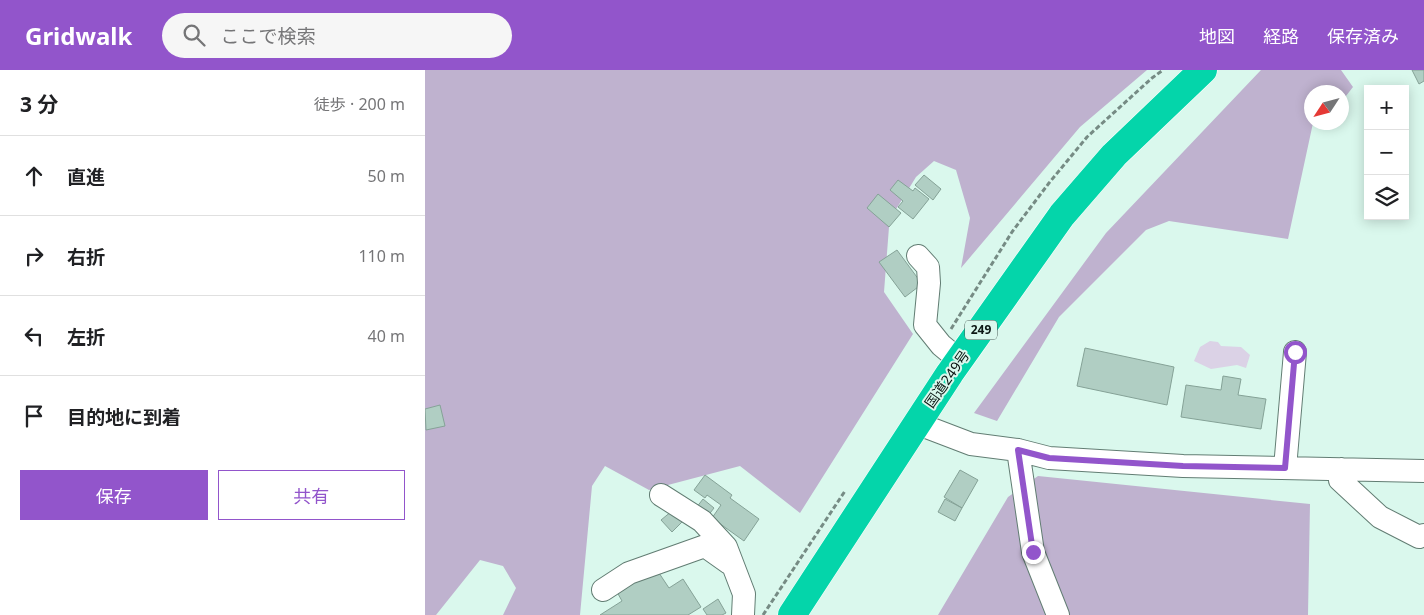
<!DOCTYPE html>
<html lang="ja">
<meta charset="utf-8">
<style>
:root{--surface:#fff;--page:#f6f6f6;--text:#202124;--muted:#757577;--line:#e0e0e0;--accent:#9255cb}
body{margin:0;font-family:"Noto Sans","Noto Sans JP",sans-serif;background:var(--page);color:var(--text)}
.controls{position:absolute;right:15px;top:15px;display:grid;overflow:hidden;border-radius:0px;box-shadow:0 2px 12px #0003}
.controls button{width:45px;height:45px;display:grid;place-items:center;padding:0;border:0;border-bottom:1px solid var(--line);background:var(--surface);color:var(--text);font:25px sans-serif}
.compass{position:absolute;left:879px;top:15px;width:45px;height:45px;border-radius:50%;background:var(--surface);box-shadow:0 2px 12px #0003;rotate:234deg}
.stop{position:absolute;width:15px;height:15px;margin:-11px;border:4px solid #9255cb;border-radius:50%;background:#fff}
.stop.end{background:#9255cb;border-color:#fff;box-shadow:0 1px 5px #0008}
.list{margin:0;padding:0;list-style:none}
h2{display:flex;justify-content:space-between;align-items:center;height:65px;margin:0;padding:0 20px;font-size:21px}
h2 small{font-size:16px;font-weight:400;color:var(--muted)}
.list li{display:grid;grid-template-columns:32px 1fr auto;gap:15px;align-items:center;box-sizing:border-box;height:80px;padding:0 20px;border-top:1px solid var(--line)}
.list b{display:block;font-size:19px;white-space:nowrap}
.list em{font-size:16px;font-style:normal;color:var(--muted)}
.actions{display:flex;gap:10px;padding:15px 20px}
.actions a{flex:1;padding:11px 0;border:1px solid var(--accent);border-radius:0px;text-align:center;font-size:18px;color:var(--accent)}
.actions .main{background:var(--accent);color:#fff}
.icon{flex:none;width:28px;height:28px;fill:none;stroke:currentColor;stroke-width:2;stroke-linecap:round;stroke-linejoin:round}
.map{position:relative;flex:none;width:999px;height:545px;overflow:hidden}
header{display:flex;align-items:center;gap:30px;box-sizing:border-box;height:70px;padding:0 25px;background:var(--accent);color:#fff}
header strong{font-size:24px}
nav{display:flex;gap:28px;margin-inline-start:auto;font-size:18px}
.search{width:350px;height:45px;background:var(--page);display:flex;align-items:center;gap:12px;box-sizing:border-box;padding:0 18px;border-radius:28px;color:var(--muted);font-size:19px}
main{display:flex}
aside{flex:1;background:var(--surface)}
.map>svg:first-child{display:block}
.green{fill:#dbd2e6}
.forest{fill:#bfb2cf}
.building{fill:#b0cec3;stroke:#85a297}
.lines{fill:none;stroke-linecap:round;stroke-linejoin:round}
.minor-casing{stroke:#627d73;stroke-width:24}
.highway-casing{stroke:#fff;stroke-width:29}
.path{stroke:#768b84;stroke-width:3;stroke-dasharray:5 2.5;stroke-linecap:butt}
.minor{stroke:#fff;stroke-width:22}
.highway{stroke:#04d5aa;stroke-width:28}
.route{stroke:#9255cb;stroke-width:6}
.labels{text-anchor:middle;stroke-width:4;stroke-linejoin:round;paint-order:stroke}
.shield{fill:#daf8ed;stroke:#495a54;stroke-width:1}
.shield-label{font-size:12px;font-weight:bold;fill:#0b1613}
.street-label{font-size:14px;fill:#0b1613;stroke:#daf8ed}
</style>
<header>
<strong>Gridwalk</strong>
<div class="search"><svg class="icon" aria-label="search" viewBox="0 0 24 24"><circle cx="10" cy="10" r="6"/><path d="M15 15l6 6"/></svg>ここで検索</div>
<nav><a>地図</a><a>経路</a><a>保存済み</a></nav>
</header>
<main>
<aside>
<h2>3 分<small>徒歩 · 200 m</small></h2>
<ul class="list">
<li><svg class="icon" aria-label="ahead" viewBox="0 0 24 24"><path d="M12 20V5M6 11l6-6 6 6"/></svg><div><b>直進</b></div><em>50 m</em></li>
<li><svg class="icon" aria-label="right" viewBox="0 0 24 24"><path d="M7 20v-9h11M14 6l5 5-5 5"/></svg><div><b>右折</b></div><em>110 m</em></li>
<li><svg class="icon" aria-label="left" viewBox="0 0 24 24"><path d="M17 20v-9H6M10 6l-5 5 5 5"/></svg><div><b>左折</b></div><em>40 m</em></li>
<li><svg class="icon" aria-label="arrive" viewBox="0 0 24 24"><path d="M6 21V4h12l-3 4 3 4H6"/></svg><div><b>目的地に到着</b></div></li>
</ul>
<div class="actions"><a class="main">保存</a><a>共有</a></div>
</aside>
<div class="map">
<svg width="999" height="545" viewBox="0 0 999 545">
<rect width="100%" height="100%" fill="#daf8ed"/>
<path class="green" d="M785 271 793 272 796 276 816 277 825 285 821 298 812 295 786 299 769 291 775 277Z"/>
<path class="forest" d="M0 0H722L655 57 536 198 545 148 531 100 509 91 491 107 465 149 464 157 459 222 488 264 375 443 315 396 224 420 180 396 167 416 155 545H78L91 518 78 496 55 490 11 545H0Z
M836 0H916L928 17 917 31 916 22H886V52L888 53 863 169 744 151 721 160 634 247 572 351 549 343 681 163Z
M613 406 885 434 883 545H513L583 427Z"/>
<path class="building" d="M987 0H999V11L994 14Z
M499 105 516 119 508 130 490 115Z
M473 110 488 121 490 118 504 129 488 149 473 137 478 131 465 120Z
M453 124 476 143 464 157 442 138Z
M472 180 497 214 480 227 454 192Z
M660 278 749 297 742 335 652 316Z
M798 306 816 309 813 325 841 329 836 359 756 347 761 315 796 320Z
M15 335 20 356 1 360 0 339Z
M535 400 553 410 537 438 519 427Z
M280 405 307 425 305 428 334 449 319 471 287 448 296 435 282 425 280 428 269 420Z
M278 429 289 438 282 447 271 438Z
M520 429 537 438 530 451 513 442Z
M247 441 257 452 247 462 236 450Z
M230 497 244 518 258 509 276 537 263 545H175L197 531 192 522Z
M293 529 301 543 297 545H282L278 539Z"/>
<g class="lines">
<g class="minor-casing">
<path id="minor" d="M493 186 503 197 504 213 500 255 516 275 534 290
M491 353 546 374 593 380 624 388 758 396 999 401
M593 380 608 482 633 545
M860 398 870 282
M916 399 915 410 955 447 994 467 999 465
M236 425 277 451 301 477 319 524 318 545
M178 520 204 503 280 476 304 493"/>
</g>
<g class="highway-casing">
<path id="highway" d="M367 545 525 303 637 145 689 85 778 0"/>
</g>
<path class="path" d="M526 259 587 162 624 113 662 67 727 8 738 0
M338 545 420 421"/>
<use href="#minor" class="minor"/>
<use href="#highway" class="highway"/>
</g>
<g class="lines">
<path class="route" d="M608 482 593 380 624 388 758 396 860 398 870 282"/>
</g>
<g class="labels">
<rect class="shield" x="540" y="250.5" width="32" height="19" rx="4"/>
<g class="shield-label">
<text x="556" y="264">249</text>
</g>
<g class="street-label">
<text transform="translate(522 309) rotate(-55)" y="5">国道249号</text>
</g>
</g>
</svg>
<div class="controls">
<button>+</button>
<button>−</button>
<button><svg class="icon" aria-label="layers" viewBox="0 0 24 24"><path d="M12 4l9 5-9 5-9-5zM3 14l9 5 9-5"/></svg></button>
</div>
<svg class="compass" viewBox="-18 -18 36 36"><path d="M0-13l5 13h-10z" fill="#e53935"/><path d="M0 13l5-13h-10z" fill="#757577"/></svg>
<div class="stop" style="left:870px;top:282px"></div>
<div class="stop end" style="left:608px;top:482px"></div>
</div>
</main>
